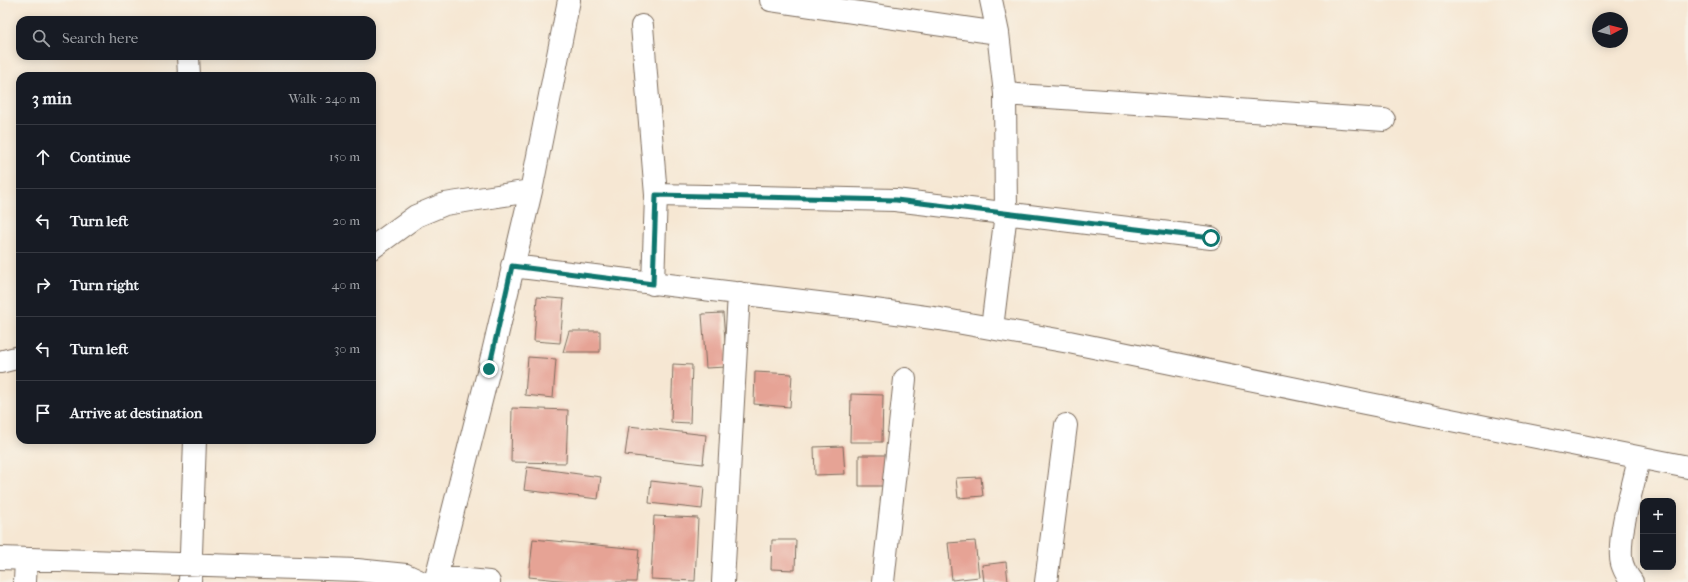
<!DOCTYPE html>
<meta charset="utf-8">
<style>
:root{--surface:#171b24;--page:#20242c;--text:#f1f3f6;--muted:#9ea1a6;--line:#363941}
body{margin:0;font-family:"IM FELL French Canon",serif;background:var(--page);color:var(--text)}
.controls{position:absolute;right:12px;bottom:12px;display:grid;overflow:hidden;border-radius:8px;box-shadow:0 2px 10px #0003}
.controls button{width:36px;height:36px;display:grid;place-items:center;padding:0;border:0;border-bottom:1px solid var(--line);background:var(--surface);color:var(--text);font:20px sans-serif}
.compass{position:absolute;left:1592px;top:12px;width:36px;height:36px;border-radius:50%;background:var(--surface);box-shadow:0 2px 10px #0003;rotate:83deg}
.stop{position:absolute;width:12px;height:12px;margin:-9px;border:3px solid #0f766e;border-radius:50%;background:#fff}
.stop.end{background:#0f766e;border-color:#fff;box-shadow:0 1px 4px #0008}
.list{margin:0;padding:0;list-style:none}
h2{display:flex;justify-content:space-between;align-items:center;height:52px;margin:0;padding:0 16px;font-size:17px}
h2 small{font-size:13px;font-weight:400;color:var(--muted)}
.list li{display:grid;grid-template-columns:26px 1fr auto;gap:12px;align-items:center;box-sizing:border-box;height:64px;padding:0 16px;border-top:1px solid var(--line)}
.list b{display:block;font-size:15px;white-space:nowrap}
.list em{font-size:13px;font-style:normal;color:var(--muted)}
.icon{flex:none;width:22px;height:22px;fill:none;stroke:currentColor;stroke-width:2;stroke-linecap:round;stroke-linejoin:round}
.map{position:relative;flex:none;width:1688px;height:582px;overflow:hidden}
.search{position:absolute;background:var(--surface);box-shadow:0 2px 10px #0003;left:16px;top:16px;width:360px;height:44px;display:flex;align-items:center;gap:10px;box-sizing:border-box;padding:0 14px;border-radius:12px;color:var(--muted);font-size:15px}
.panel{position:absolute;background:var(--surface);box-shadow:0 2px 10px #0003;left:16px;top:72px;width:360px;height:372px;border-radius:12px}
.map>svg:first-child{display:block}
.building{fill:#e6a395}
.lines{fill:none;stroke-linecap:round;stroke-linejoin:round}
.minor-casing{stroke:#7c6c5d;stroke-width:24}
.minor{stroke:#fff;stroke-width:22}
.route{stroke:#0f766e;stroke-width:5}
</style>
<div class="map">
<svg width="1688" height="582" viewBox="0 0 1688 582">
<rect width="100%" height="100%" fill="#f7f3e8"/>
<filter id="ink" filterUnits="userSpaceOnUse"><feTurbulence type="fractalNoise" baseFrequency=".025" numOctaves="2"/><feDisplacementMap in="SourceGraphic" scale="8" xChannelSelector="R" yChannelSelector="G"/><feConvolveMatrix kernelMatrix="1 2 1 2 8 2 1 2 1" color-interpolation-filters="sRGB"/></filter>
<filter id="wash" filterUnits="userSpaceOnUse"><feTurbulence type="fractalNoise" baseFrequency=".012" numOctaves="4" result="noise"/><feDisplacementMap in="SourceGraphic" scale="16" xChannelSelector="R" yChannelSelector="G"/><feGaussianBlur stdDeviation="0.9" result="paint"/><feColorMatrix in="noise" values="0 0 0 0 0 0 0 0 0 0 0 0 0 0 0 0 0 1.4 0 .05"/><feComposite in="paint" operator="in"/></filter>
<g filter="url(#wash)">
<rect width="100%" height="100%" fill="#f6e7d3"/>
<g id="blocks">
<path class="building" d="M537 297 564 299 560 343 534 341Z
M723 313 727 367 706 368 702 314Z
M569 331H600V352H563Z
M528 357 556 359 553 398 525 395Z
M673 364 692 365 690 423 671 422Z
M755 372 792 374 790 407 754 404Z
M851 394 883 395 882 442H850Z
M512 408 568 410 566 463 511 462Z
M629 426 706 435 703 464 625 455Z
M843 446 845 474 815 475 814 447Z
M859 455H889V486H859Z
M527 467 601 477 598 499 524 490Z
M981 477 983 496 958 498 956 478Z
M651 481 704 487 702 509 649 503Z
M654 516 698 518 695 581 651 579Z
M533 539 639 549 636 582H579L529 577Z
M772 540H796L795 570 771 569Z
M975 541 979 577 952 580 948 543Z
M1006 562 1008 582H984L982 565Z"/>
</g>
</g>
<g filter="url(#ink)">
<use href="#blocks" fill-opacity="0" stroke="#7c6c5d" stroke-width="1"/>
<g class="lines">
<g class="minor-casing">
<path id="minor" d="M771 0 998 33
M991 0 998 33 1005 94 1006 213 992 328
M642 26 656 195 653 284
M188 56 189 76
M1005 94 1384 120
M656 195 895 200 1211 238
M372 248 416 216 445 204 531 191
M512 266 860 308 940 319 1069 342 1365 403 1688 467
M0 362 20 357
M0 558 357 570 406 575 421 582
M436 577 489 582
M25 582 26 559
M190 582 195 440
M435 582 489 369 531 191 569 0
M723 582 739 293
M883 582 905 379
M1046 582 1066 425
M1632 582C1627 576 1621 565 1621 557 1619 528 1633 488 1639 459"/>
</g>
<use href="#minor" class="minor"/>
</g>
</g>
<g class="lines" filter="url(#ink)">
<path class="route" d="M489 369 512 266 653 284 656 195 896 200 1211 238"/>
</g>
</svg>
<div class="controls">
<button>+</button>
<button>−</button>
</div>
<svg class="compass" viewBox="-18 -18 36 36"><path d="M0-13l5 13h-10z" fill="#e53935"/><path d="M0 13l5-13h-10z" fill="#9ea1a6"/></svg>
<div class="stop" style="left:1211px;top:238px"></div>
<div class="stop end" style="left:489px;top:369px"></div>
<div class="search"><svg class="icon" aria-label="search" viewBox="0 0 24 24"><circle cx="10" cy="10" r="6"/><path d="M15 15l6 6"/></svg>Search here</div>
<section class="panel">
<h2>3 min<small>Walk · 240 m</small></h2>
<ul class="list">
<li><svg class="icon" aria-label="ahead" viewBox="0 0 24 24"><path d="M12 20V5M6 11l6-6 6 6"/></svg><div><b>Continue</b></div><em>150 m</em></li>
<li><svg class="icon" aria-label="left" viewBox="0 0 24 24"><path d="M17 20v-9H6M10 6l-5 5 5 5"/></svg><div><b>Turn left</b></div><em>20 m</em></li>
<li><svg class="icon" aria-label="right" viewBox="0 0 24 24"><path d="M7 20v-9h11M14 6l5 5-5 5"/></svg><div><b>Turn right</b></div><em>40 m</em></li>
<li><svg class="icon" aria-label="left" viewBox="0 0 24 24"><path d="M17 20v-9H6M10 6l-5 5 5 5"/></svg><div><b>Turn left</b></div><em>30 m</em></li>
<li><svg class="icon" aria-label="arrive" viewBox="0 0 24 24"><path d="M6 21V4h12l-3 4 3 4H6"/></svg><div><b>Arrive at destination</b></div></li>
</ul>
</section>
</div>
